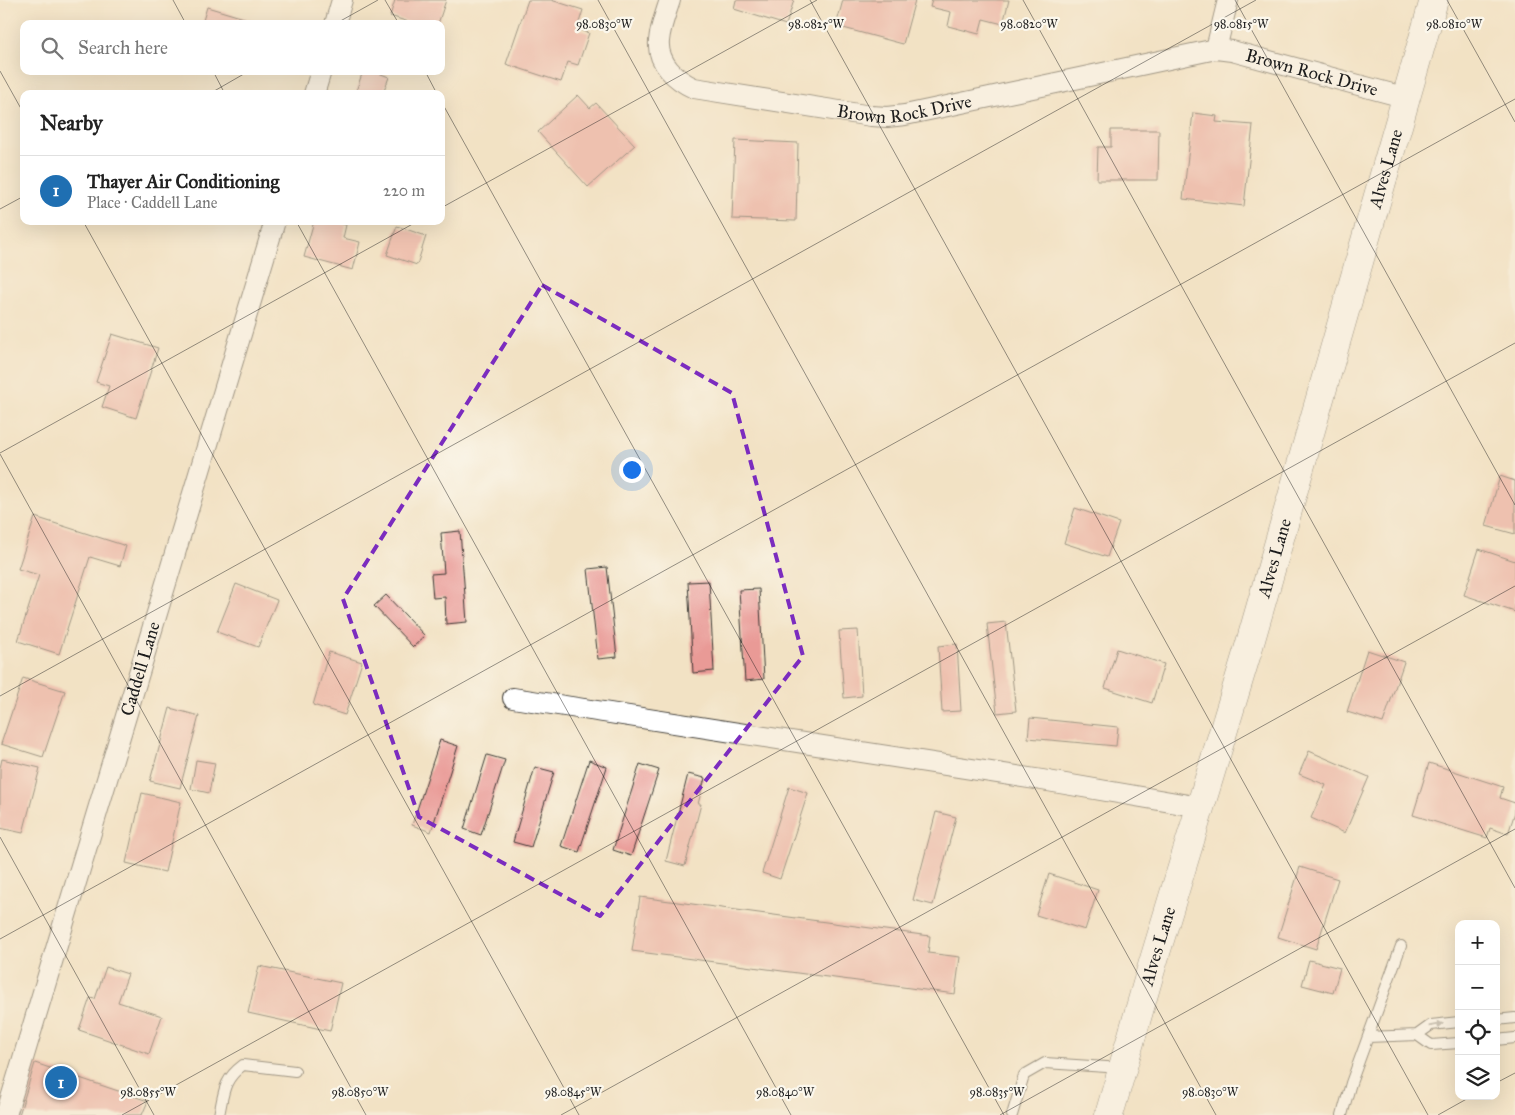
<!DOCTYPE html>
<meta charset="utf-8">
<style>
:root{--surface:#fff;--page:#f2f2f2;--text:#222;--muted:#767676;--line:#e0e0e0;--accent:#1f6fb2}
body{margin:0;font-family:"IM FELL Great Primer",serif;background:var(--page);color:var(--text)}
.controls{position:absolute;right:15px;bottom:15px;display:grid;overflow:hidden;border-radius:10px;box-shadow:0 5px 20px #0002}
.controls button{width:45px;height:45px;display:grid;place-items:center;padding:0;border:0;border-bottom:1px solid var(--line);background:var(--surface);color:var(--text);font:25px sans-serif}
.you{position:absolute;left:631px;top:469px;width:18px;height:18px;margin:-12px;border:4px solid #fff;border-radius:50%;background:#1a73e8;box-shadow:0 0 0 8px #1a73e833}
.badge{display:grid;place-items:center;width:32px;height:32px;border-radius:50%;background:var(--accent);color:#fff;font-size:16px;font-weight:700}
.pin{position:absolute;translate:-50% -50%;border:2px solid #fff;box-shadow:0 1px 5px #0006}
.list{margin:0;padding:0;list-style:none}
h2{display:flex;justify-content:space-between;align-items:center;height:65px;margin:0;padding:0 20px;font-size:21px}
h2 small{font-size:16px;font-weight:400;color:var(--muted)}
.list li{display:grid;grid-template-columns:32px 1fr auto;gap:15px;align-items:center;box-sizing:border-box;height:70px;padding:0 20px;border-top:1px solid var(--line)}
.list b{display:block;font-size:19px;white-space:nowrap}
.list p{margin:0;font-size:16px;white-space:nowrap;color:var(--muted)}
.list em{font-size:16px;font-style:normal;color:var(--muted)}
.icon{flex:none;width:28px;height:28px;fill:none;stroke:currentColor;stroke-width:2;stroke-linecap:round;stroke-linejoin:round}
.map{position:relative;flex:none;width:1515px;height:1115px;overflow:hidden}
.search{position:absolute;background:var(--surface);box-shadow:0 5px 20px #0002;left:20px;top:20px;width:425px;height:55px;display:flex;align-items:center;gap:12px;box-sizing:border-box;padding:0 18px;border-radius:10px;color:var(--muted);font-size:19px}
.panel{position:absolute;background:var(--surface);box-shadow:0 5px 20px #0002;left:20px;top:90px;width:425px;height:135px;border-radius:10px}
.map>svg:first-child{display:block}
.building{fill:#e99a96}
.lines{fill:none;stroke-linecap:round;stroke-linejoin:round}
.lane-casing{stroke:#3c3a35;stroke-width:12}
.street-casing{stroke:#3c3a35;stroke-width:22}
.secondary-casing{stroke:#3c3a35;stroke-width:29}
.lane{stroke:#fff;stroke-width:10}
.street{stroke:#fff;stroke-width:20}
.secondary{stroke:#fff;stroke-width:28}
.oneway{fill:#999}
.marked{fill:none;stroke:#7b2cbf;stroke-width:4;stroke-dasharray:10 6;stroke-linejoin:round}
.ticks{fill:none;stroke:#1c1c1c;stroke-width:1;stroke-opacity:0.45}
.labels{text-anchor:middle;stroke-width:4.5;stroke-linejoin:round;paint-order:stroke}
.street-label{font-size:18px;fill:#1c1c1c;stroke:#fbf7ec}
.ticks-label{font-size:12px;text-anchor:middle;fill:#1c1c1c;stroke:#fbf7ec;stroke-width:4.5;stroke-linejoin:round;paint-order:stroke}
</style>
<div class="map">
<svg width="1515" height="1115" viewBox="0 0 1515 1115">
<rect width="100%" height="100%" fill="#fbf7ec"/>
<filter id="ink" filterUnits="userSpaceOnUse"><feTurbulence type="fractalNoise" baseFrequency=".02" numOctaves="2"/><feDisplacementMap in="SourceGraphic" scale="10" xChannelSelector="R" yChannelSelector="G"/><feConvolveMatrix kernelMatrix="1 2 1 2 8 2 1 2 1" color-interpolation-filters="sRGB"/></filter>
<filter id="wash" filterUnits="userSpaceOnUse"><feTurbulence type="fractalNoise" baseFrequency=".0096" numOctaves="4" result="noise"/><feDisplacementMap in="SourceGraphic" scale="20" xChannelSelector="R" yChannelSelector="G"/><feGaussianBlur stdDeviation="1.12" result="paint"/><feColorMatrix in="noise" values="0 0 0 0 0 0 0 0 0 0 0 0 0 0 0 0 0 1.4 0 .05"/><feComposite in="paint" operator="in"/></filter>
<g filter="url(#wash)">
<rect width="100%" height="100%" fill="#f2e2c4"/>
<g id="blocks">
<path class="building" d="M395 0H446L438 24H415L390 16Z
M528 0H551L583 10 577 29 589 33 578 65 568 62 561 82 506 64Z
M736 0H794L786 25 734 9Z
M843 0H915L903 44 836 26Z
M932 0H1009L1003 24 983 19 979 34 948 26 951 12 930 7Z
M207 7 261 23V24H202Z
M363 71H373L389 77 383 94H355Z
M578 95 590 108 596 103 635 145 588 187 538 132Z
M1193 113 1217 116 1216 122 1253 125 1244 206 1183 199Z
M1111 130H1159L1158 180H1097L1098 147H1111Z
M735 140 798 143 796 221 732 219Z
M314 221H331L346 225 343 238 360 242 353 270 304 257Z
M397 226 426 236 417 265 387 255Z
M112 334 158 348 136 418 102 407 109 386 96 382Z
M1500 476 1515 481V534L1486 526Z
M1075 508 1119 523 1107 557 1064 543Z
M35 517 126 546 120 566 90 557 59 654 18 641 39 575 18 569Z
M460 531 467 622 446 624 445 597 433 598 431 574 444 573 441 533Z
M1479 549 1515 561V612L1464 595Z
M607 567 617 657 598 659 588 569Z
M709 581 714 671 693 673 688 582Z
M236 584 277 600 258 647 217 632Z
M759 589 764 679 745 681 739 590Z
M386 595 425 636 413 647 374 606Z
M1006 622 1016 711 997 713 987 624Z
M858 630 862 696 844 698 839 631Z
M957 644 961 711 942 712 938 646Z
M1117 649 1164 664 1152 703 1105 688Z
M1367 650 1404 662 1383 723 1347 712Z
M329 652 362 662 345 715 313 705Z
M23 678 65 691 43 757 1 744Z
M170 708 199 716 180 788 150 781Z
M1030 718 1118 727 1116 746 1028 738Z
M440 740 458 746 431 832 412 825Z
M1309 751 1369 777 1345 833 1311 818 1326 785 1299 774Z
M487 755 505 760 481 835 464 829Z
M2 759 40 768 23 833 0 828V768Z
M196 760 215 763 209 793 191 789Z
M589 760 607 767 579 852 561 846Z
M1429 763 1503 787 1500 798 1515 803V812L1508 834 1490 828 1487 838 1413 815Z
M640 764 659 770 631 856 613 850Z
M535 767 554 772 531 847 513 842Z
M688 774 705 778 698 804H701L685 866 666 861Z
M789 787 808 793 780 879 762 873Z
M142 793 181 802 165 872 126 863Z
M936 812 956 817 933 905 913 900Z
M1300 867 1338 879 1316 949 1278 937Z
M1049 874 1098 890 1085 930 1036 915Z
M640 897 930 936 928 953 960 957 955 994 632 951Z
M1309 960 1340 968 1333 993 1302 985Z
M259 966 341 983 330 1031 248 1013Z
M106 967 128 974 118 1002 162 1016 149 1054 79 1030 90 998 95 999Z
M35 1063 148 1101 142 1115H19Z"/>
</g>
</g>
<g filter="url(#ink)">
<use href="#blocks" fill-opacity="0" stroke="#3c3a35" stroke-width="1"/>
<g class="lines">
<g class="lane-casing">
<path id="lane" d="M1496 1020 1515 1018
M1417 1035 1431 1045 1459 1043
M1368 1037 1417 1035 1431 1025 1459 1022
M1496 1040 1515 1038
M219 1115C224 1092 223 1080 243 1065L295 1071
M1012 1115 1024 1075 1045 1063 1122 1068
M1342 1115 1351 1083 1401 946"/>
</g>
<g class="street-casing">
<g id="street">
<path id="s1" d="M670 0C666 13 660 27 659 41 657 63 676 80 694 88L871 116 887 117 905 115 1216 49 1232 51 1407 98"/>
<path d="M335 24 342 0"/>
<path d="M1216 49 1228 0"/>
<path d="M314 94 321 71"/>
<path d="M513 698 1042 780 1200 807"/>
<path id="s2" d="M6 1115 275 221"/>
</g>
</g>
<g class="secondary-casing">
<g id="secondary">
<path id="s3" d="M1109 1115 1152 966 1248 650 1434 0"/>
</g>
</g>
<use href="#lane" class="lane"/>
<use href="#street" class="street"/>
<use href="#secondary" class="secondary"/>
</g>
<defs><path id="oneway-solid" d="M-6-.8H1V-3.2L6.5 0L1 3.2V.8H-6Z" transform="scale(1.25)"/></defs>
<use class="oneway" href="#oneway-solid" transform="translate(1436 1025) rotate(-11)"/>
</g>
<path d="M0 0H1515V1115H0ZM542 285 732 393 803 656 600 916 419 817 343 599Z" fill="#f2e2c4" fill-opacity=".55" fill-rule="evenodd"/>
<path class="marked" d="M542 285 732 393 803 656 600 916 419 817 343 599Z"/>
<path class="ticks" d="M173 0 186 24M385 0 399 24M598 0 1216 1115M810 0 1428 1115M1023 0 1515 888M1235 0 1515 505M1447 0 1515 122M335 24 378 0M0 71 24 114M213 71 225 94M425 71 437 94M209 94 249 71M441 101 1004 1115M441 208 817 0M0 209 24 196M83 221 579 1115M296 221 791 1115M0 453 418 221M0 454 366 1115M0 696 1256 0M0 837 154 1115M0 939 1515 99M1496 1083 1515 1073M122 1115 1515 343M561 1115 1515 586M1000 1115 1515 829M1438 1115 1472 1096"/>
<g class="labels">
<g class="street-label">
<text dy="6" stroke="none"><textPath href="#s1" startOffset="735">Brown Rock Drive</textPath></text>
<text dy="6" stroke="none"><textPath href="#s1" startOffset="318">Brown Rock Drive</textPath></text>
<text dy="6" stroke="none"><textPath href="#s3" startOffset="986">Alves Lane</textPath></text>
<text dy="6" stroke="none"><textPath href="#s3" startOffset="581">Alves Lane</textPath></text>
<text dy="6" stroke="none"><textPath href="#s2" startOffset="466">Caddell Lane</textPath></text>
<text dy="6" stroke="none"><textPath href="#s3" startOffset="176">Alves Lane</textPath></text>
</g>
</g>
<g class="ticks-label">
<text x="1454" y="28">98.0810°W</text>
<text x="604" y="28">98.0830°W</text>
<text x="816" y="28">98.0825°W</text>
<text x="1029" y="28">98.0820°W</text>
<text x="1241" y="28">98.0815°W</text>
<text x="148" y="1096">98.0855°W</text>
<text x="360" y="1096">98.0850°W</text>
<text x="573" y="1096">98.0845°W</text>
<text x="785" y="1096">98.0840°W</text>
<text x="997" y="1096">98.0835°W</text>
<text x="1210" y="1096">98.0830°W</text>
</g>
</svg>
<div class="controls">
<button>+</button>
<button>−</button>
<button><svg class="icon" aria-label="locate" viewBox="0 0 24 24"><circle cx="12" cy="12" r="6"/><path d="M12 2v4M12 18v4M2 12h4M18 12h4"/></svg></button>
<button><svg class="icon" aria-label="layers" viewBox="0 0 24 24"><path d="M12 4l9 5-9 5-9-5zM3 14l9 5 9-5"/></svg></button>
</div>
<div class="you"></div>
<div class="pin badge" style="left:61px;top:1082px">1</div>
<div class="search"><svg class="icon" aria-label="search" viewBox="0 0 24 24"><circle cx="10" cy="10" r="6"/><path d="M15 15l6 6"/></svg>Search here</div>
<section class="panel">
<h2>Nearby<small></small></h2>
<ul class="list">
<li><span class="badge">1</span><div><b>Thayer Air Conditioning</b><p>Place · Caddell Lane</p></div><em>220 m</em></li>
</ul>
</section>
</div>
